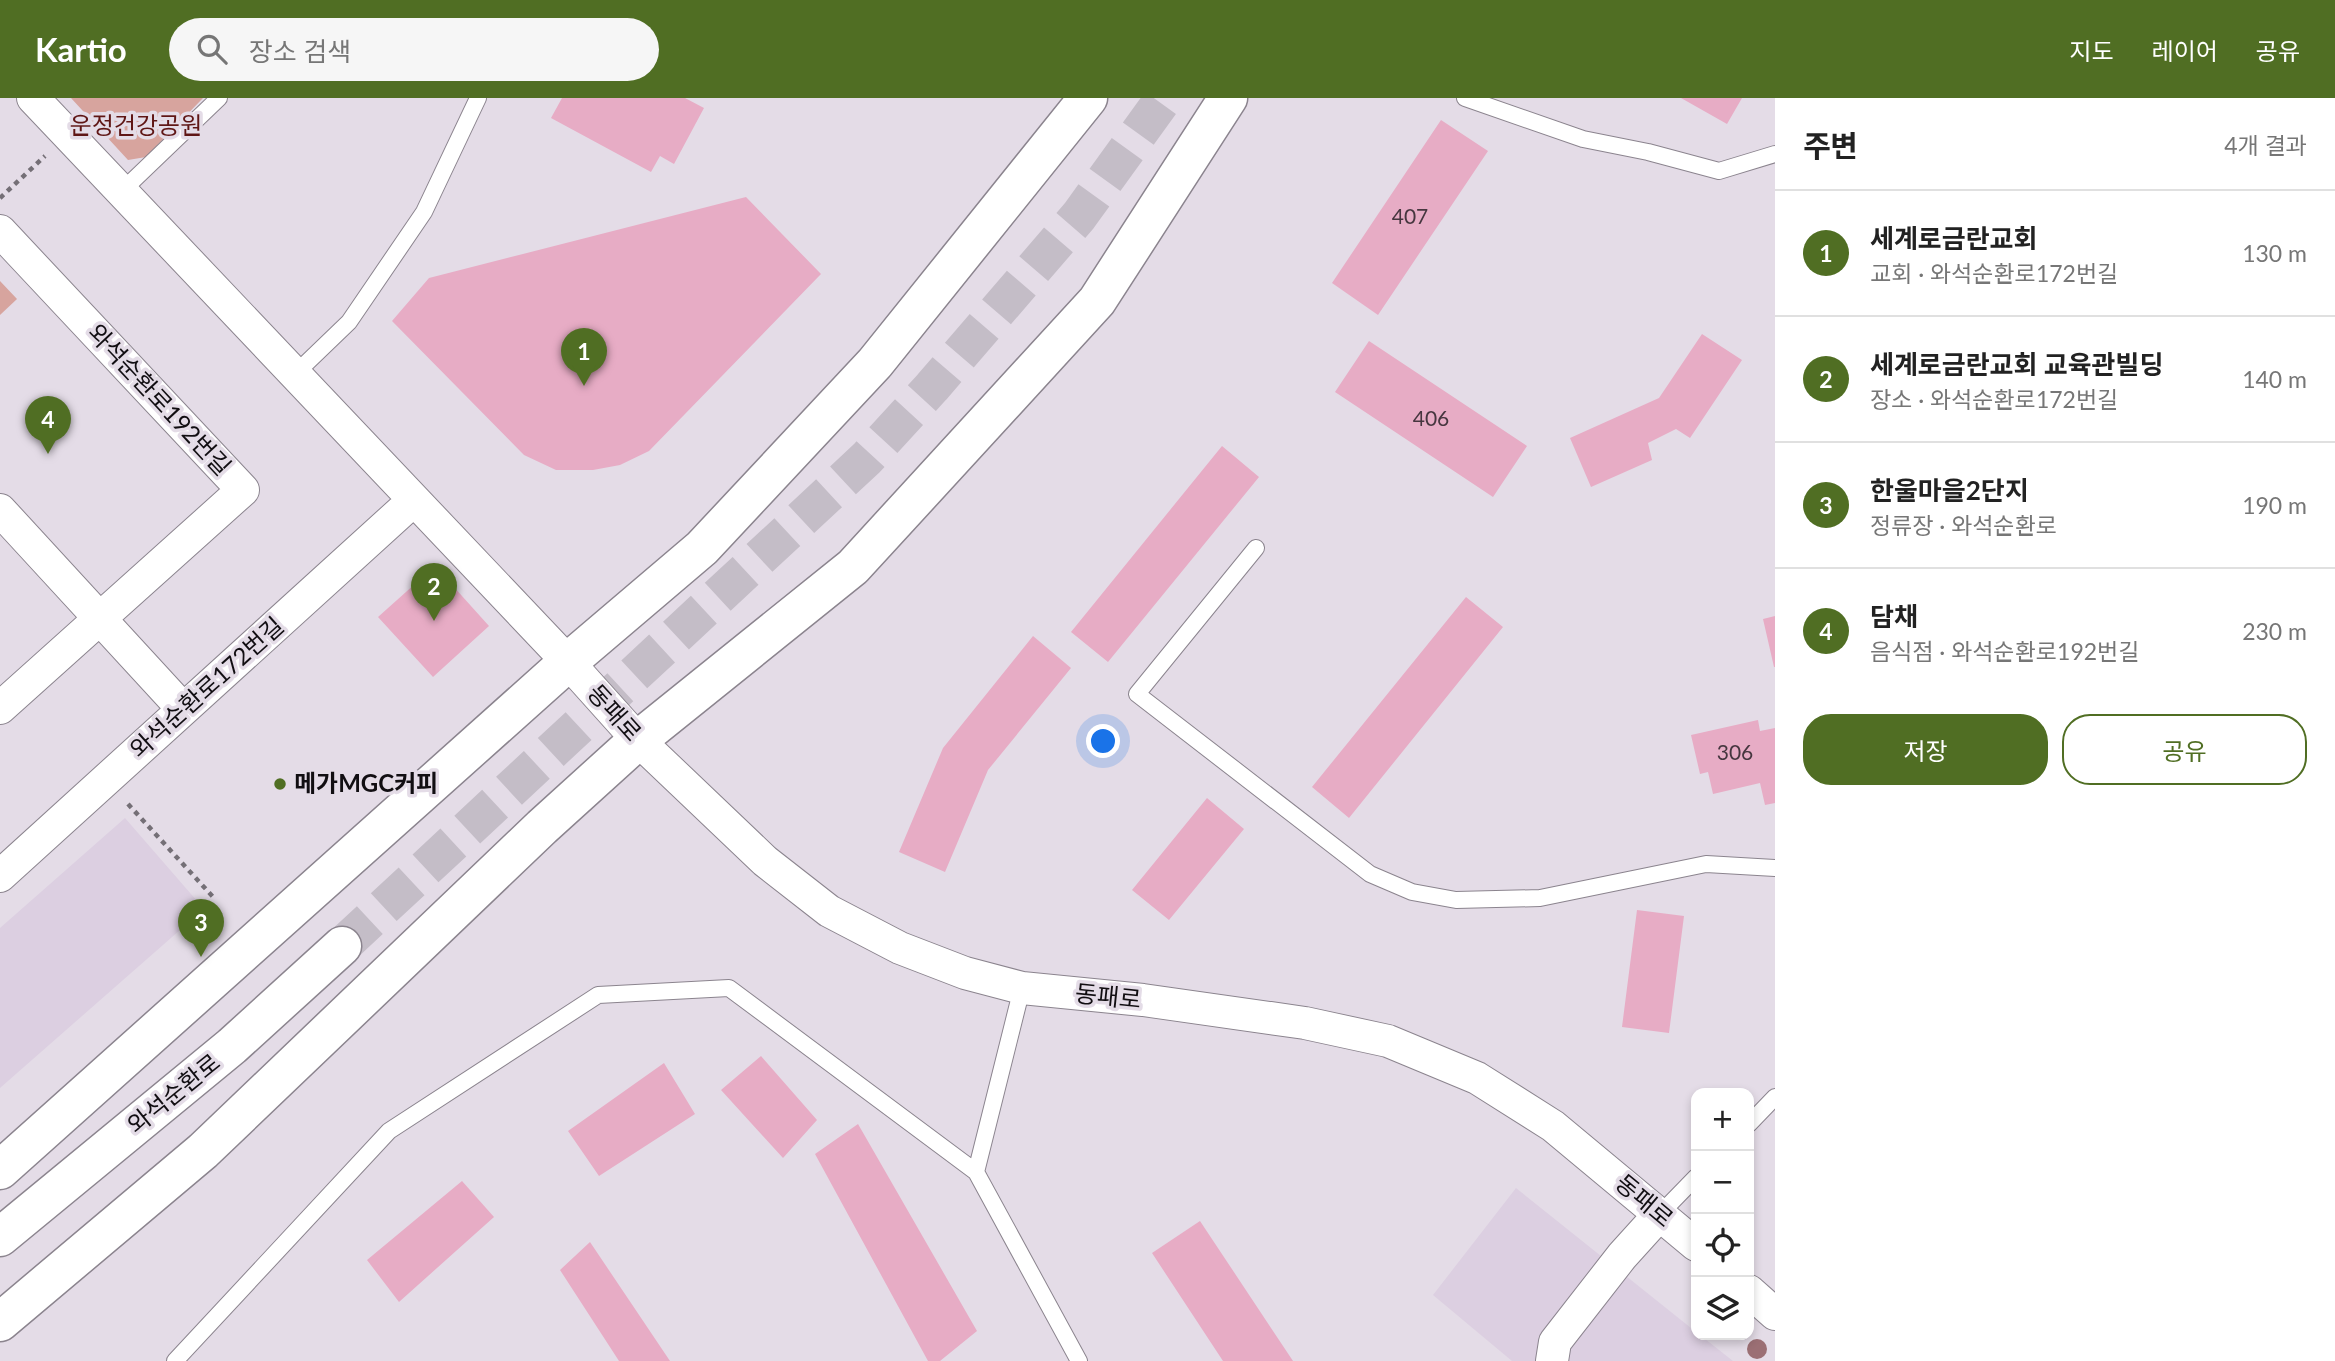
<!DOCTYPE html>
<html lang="ko">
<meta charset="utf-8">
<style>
:root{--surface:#fff;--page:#f6f6f6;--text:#222;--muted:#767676;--line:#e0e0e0;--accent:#506e23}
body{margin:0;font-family:Lato,"Noto Sans KR",sans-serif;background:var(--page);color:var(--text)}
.controls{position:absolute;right:21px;bottom:21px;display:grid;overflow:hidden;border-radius:14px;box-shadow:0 4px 10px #0003}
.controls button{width:63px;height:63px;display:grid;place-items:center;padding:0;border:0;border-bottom:2px solid var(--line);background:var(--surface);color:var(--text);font:35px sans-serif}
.you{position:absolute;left:1104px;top:644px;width:24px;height:24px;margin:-18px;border:5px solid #fff;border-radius:50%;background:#1a73e8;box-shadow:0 0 0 10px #1a73e833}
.badge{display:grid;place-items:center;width:46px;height:46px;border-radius:50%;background:var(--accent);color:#fff;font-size:23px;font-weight:700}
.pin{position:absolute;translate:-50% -58px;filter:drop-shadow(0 2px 4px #0008)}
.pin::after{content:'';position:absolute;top:37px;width:24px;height:21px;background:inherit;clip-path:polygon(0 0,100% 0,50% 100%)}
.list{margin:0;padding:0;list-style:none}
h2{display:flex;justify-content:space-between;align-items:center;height:91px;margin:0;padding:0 28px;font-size:30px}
h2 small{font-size:23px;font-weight:400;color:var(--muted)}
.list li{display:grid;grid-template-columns:46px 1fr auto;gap:21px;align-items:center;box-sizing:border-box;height:126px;padding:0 28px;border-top:2px solid var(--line)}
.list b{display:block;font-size:26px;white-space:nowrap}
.list p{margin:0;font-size:23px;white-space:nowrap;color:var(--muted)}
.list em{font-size:23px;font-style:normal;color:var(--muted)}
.actions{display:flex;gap:14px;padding:21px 28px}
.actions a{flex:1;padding:16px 0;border:2px solid var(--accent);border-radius:28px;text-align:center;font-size:24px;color:var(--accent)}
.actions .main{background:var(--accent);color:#fff}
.icon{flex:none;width:38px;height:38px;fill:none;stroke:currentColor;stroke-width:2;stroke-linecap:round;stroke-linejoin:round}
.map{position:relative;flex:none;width:1775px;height:1263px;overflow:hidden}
header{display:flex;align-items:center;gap:42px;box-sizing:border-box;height:98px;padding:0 35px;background:var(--accent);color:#fff}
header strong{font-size:33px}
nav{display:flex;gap:38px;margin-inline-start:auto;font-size:24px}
.search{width:490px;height:63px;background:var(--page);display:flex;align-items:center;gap:18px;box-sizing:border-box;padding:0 24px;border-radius:38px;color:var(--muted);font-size:26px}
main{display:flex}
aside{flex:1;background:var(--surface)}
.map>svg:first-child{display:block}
.built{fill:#dccfe1}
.green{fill:#d7a49e}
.building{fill:#e7acc5}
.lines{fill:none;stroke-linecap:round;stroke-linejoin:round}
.secondary-tunnel{stroke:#c4bdc7;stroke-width:38;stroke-dasharray:38 19;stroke-linecap:butt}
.lane-casing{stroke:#8b848e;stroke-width:18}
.street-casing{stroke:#8b848e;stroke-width:34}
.secondary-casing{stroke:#8b848e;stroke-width:41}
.path{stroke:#746f76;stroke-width:4.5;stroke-dasharray:5 5;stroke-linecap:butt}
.lane{stroke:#fff;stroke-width:16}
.street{stroke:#fff;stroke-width:32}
.secondary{stroke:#fff;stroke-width:38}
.tree{fill:#9b6f74}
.poi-dot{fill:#506e23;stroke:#e4dce7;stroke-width:2.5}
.labels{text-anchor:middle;stroke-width:7;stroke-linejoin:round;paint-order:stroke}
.number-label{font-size:21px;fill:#46363f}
.park-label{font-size:24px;fill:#5f1615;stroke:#e4dce7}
.street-label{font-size:24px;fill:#110e12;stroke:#e4dce7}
.poi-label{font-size:24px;font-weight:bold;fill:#110e12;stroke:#e4dce7;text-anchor:start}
</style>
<header>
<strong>Kartio</strong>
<div class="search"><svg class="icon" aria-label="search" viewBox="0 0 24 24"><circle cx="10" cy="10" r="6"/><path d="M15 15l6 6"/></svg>장소 검색</div>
<nav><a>지도</a><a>레이어</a><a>공유</a></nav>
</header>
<main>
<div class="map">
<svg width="1775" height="1263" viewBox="0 0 1775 1263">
<rect width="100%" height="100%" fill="#e4dce7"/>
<path class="built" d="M125 720 204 811 0 990V830Z
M1516 1090 1696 1234V1237H1700L1733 1263H1512L1433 1197Z"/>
<path class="green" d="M71 0H203L146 59 128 62Z
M0 183 17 201 0 217Z"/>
<path class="building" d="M562 0H685L704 10 674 66 660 58 651 74 551 20Z
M1681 0H1742L1727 26Z
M1441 22 1488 53 1378 217 1332 185Z
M746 99 821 176 649 353 620 367 593 372H556L524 357 392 223 429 180Z
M1702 236 1742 262 1690 340 1676 331 1648 345 1652 362 1591 389 1570 340 1659 300Z
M1369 243 1527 348 1493 399 1335 294Z
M1222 348 1259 379 1108 564 1071 534Z
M435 468 489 528 433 579 378 519Z
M1466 499 1503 529 1349 720 1312 689Z
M1775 518V569H1774L1763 521Z
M1033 538 1071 570 988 672 945 774 899 754 943 650Z
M1758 622 1760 633 1775 630V705L1765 707 1760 685 1713 696 1708 674 1700 676 1691 637Z
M1207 700 1244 731 1169 822 1132 792Z
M1637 812 1684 818 1669 935 1622 929Z
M761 958 817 1022 783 1060 721 992Z
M664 965 695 1016 599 1078 568 1033Z
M858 1026 977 1233 940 1263H928L815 1056Z
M462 1083 494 1119 399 1204 367 1162Z
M1200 1123 1293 1263H1223L1152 1155Z
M590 1144 670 1263H619L560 1172Z"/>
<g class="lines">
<path class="secondary-tunnel" d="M342 848 867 360 932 289 1079 118 1164 0"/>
<g class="lane-casing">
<path id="lane" d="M1465 0 1583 41 1648 54 1719 73 1775 56
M122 93 219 0
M295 276 349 224 424 114 478 0
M1256 450 1137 596 1370 776 1412 794 1456 802 1540 800 1706 766 1775 770
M1022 890 976 1074 1079 1263
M1749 1026 1775 999
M1660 1116 1696 1079
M175 1263 389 1033 598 897 729 890 976 1074"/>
</g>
<g class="street-casing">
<path id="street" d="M33 0 568 564 638 642 765 763 829 813 900 850 965 875 1022 890 1143 902 1305 925 1388 943 1477 980 1553 1028 1696 1147
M0 133 243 392 0 610
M0 412 183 611
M0 778 414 402
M1749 1193 1775 1216
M1552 1263 1555 1244 1622 1158 1660 1116"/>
</g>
<g class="secondary-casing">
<path id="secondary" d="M0 1072 568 564 702 450 875 265 1088 0
M0 1139 232 948 342 848
M0 1224 203 1053 542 729 638 642 853 469 1097 203 1228 0"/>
</g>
<path class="path" d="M0 100 45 58
M128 706 214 800"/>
<use href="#lane" class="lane"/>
<use href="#street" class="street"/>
<use href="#secondary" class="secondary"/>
</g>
<circle class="tree" cx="1757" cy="1251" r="10"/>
<circle class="poi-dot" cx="280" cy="686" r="7"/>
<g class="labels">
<g class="number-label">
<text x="1410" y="126">407</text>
<text x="1431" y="328">406</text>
<text x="1735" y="662">306</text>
</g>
<g class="park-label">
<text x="136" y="36">운정건강공원</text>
</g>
<g class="street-label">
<text transform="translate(159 302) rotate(47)" y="8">와석순환로192번길</text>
<text transform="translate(207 590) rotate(-42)" y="8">와석순환로172번길</text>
<text transform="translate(614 615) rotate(48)" y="8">동패로</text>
<text transform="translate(1108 899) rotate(6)" y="8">동패로</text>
<text transform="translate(174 996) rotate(-39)" y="8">와석순환로</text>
<text transform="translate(1644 1103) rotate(40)" y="8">동패로</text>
</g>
<g class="poi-label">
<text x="294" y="694">메가MGC커피</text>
</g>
</g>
</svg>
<div class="controls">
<button>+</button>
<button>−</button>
<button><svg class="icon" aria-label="locate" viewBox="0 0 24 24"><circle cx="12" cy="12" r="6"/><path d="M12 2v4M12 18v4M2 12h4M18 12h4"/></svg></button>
<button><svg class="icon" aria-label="layers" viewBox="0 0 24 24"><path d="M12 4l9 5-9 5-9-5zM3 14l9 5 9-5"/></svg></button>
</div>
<div class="you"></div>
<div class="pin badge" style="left:584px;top:288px">1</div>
<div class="pin badge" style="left:434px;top:523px">2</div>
<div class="pin badge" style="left:201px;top:859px">3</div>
<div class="pin badge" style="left:48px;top:356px">4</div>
</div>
<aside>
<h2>주변<small>4개 결과</small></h2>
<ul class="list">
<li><span class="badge">1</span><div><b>세계로금란교회</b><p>교회 · 와석순환로172번길</p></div><em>130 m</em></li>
<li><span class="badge">2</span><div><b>세계로금란교회 교육관빌딩</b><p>장소 · 와석순환로172번길</p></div><em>140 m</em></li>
<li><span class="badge">3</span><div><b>한울마을2단지</b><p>정류장 · 와석순환로</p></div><em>190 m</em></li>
<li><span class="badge">4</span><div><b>담채</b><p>음식점 · 와석순환로192번길</p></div><em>230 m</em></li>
</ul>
<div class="actions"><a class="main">저장</a><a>공유</a></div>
</aside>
</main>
